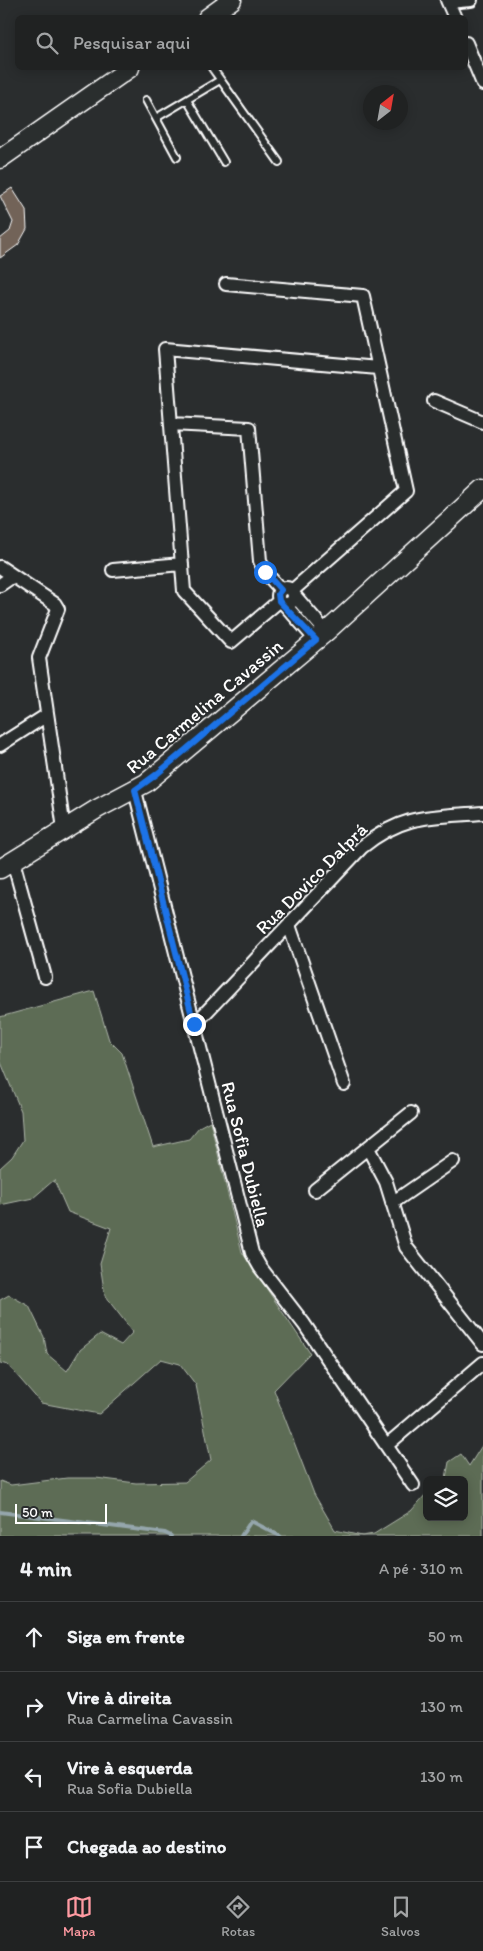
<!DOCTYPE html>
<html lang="pt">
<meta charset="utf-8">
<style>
:root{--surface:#202222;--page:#282a2a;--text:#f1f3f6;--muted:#a2a4a5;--line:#3d3f40;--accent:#ff9aa2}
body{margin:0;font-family:Itim,sans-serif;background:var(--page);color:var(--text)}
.controls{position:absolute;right:15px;bottom:15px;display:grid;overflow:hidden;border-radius:8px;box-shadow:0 2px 12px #0003}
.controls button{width:45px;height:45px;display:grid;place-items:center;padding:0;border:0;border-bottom:1px solid var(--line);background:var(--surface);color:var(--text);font:25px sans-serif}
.compass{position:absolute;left:363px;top:85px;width:45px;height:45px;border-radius:50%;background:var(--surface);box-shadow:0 2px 12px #0003;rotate:31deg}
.scale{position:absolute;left:15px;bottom:12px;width:92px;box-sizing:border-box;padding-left:5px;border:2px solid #fff;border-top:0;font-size:14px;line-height:18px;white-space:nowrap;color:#fff;-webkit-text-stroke:4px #2a2d2e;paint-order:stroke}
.stop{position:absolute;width:15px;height:15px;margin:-11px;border:4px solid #1a73e8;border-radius:50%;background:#fff}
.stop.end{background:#1a73e8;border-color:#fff;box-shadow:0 1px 5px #0008}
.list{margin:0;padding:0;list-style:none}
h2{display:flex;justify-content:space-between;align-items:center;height:65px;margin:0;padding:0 20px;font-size:21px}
h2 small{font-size:16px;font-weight:400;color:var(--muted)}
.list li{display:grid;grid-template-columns:32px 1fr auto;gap:15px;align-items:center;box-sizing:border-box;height:70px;padding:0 20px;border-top:1px solid var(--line)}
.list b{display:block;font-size:19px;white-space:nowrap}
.list p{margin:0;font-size:16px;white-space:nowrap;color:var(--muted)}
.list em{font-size:16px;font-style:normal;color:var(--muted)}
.icon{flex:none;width:28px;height:28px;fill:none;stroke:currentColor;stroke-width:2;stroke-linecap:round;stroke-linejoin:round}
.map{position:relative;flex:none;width:483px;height:1536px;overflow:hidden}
.search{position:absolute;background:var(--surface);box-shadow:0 2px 12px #0003;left:15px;right:15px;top:15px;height:55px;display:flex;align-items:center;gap:12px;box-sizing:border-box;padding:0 18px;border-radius:8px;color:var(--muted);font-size:19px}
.sheet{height:345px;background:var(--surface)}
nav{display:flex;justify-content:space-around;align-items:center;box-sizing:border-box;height:70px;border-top:1px solid var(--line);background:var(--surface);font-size:14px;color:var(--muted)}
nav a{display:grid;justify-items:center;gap:2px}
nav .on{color:var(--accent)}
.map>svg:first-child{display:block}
.green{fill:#5d6c54;stroke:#aeb6aa}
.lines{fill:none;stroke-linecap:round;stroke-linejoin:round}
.stream{stroke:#95a6ac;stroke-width:4}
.building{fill:#726359;stroke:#fff}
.lane-casing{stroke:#fff;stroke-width:10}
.street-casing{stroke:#fff;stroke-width:16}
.secondary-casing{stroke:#fff;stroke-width:21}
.lane{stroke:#2a2d2e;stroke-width:6}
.street{stroke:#2a2d2e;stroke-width:12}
.secondary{stroke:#2a2d2e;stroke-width:18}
.route{stroke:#1a73e8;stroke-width:6}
.labels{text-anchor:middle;stroke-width:4;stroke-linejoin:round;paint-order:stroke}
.street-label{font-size:19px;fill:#fff;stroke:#2a2d2e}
</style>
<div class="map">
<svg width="483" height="1536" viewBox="0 0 483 1536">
<rect width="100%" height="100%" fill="#2a2d2e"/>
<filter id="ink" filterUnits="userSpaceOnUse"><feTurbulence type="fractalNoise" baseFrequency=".02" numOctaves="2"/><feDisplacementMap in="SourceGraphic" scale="10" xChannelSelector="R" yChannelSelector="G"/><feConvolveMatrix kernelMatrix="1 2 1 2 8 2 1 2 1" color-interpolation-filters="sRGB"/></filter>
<g filter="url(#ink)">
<path class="green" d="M94 991 109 1040 122 1053 153 1147 189 1139 199 1127 210 1121 242 1252 310 1353 274 1390 314 1494 335 1530 362 1536 374 1534 411 1511 427 1493V1517H464V1480H443L446 1478 449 1462 461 1454 469 1466 483 1444V1536H0V1481L11 1485 67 1478H96L136 1483 185 1482 211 1460 196 1385 180 1364 161 1359 99 1414 41 1403 8 1365 0 1363V1300L9 1295 29 1306 44 1337 47 1354 67 1371 80 1350 100 1334 121 1345 133 1332 105 1296 100 1264 111 1228 68 1212 54 1180 33 1198 0 1205V1168L12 1157 23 1140 21 1111 0 1060V1017Z"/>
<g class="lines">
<path class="stream" d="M0 1512 165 1533 171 1536
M241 1536 251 1521 280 1536"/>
</g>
<path class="building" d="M12 188 26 210 27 229 18 245 0 258V239L10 231 13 222 0 196Z"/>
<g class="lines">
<g class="lane-casing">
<path id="lane" d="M212 68 279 162
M146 100 177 157
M187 100 224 162
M156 118 220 80"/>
</g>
<g class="street-casing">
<path id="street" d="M447 0 455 18
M448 2 471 0
M466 43 483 84
M226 284 363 296 406 491 293 590
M434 401 483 422
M171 424 249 428 260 561 265 572 281 590
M0 567 55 604 58 609 39 658 64 829
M113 570 182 564
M0 585 13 576
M278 596a8 8 0 1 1 16 0a8 8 0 1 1-16 0Z
M295 596 326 632
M279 601 231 642 184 591 165 349 378 368
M285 605 316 640
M0 745 47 715
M135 791 252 1253 260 1267 304 1324 413 1485
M13 861 45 977
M289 925 344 1084
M194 1025 362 847C404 813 432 817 483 813
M368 1148 386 1182 406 1247 483 1344
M315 1190 411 1113
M392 1203 453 1161
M387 1445 483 1363"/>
</g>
<g class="secondary-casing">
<path id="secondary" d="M207 18 232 0
M0 159 130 68
M0 869 97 809 146 783 326 632 483 489"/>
</g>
<use href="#lane" class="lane"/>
<use href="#street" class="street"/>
<use href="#secondary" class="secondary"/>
</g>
</g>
<g class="lines" filter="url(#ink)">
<path class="route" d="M194 1024 135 790 157 774 316 640 279 601 278 594 281 590 265 572"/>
</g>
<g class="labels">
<g class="street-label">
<text transform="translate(204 706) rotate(-40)" y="7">Rua Carmelina Cavassin</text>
<text transform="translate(311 878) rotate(-45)" y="7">Rua Dovico Dalprá</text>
<text transform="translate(246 1154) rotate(76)" y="7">Rua Sofia Dubiella</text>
</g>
</g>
</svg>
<div class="controls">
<button><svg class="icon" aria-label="layers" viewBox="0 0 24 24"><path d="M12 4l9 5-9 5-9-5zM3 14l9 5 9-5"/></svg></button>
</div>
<svg class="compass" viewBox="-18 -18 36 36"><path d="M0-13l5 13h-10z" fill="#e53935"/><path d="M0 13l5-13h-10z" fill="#a2a4a5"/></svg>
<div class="scale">50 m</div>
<div class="stop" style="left:265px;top:572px"></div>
<div class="stop end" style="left:194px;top:1024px"></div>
<div class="search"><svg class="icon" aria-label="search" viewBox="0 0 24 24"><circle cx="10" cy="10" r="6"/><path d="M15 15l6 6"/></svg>Pesquisar aqui</div>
</div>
<section class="sheet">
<h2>4 min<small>A pé · 310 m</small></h2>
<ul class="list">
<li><svg class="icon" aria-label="ahead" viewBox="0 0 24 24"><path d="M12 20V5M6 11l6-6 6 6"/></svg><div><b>Siga em frente</b></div><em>50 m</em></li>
<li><svg class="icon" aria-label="right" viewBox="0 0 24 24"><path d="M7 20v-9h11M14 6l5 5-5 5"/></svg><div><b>Vire à direita</b><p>Rua Carmelina Cavassin</p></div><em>130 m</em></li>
<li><svg class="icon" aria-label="left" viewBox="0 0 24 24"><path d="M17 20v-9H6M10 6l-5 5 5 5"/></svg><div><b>Vire à esquerda</b><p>Rua Sofia Dubiella</p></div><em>130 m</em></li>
<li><svg class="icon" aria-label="arrive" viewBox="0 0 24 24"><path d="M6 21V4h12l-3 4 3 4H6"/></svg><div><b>Chegada ao destino</b></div></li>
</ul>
</section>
<nav>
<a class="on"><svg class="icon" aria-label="map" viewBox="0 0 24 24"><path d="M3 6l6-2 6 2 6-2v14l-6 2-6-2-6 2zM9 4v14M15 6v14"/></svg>Mapa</a>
<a><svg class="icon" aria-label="directions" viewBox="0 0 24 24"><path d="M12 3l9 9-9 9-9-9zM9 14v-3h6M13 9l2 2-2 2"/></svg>Rotas</a>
<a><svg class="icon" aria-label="saved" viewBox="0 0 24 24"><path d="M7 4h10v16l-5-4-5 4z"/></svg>Salvos</a>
</nav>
